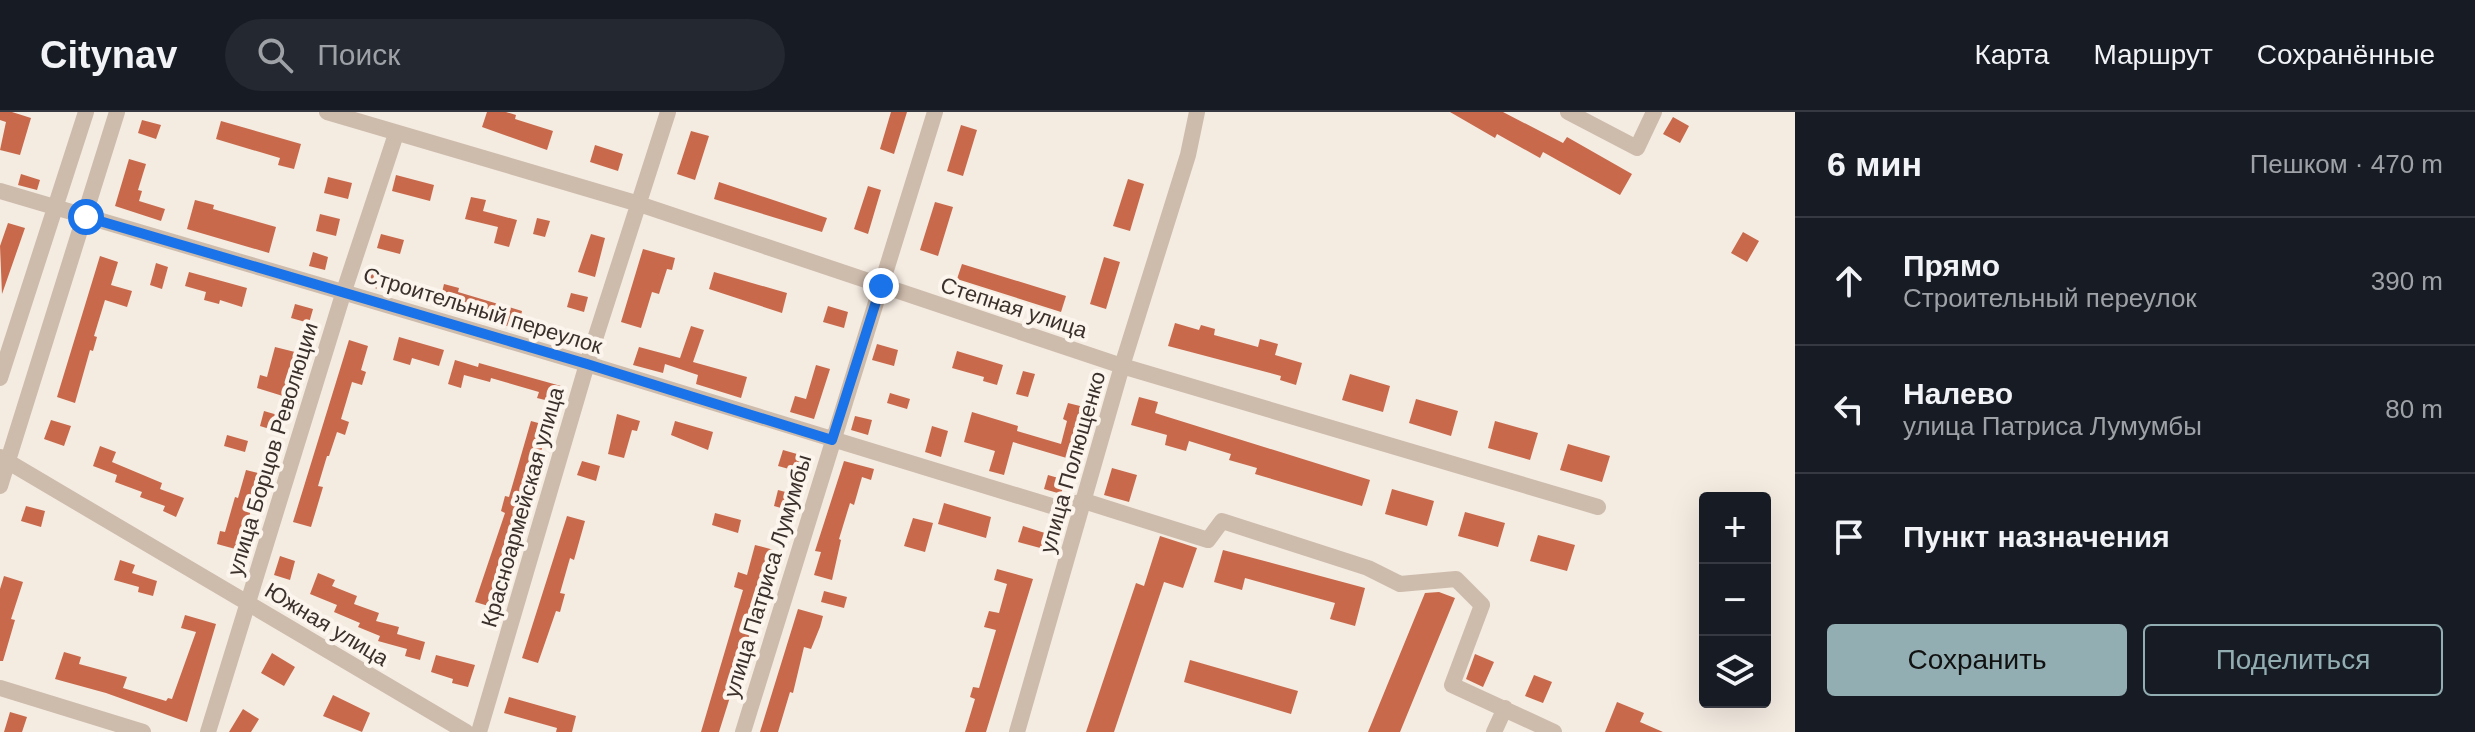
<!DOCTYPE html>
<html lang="ru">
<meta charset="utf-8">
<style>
:root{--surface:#171b24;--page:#242831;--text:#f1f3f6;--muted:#9ea1a6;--line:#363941;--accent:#92aeb2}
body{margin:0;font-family:Arial,sans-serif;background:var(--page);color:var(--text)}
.controls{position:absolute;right:24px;bottom:24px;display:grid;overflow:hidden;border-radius:8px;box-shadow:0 8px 32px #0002}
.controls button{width:72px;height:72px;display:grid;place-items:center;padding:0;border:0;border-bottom:2px solid var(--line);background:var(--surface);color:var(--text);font:40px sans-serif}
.stop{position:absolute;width:24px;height:24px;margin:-18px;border:6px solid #1a73e8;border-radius:50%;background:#fff}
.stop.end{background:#1a73e8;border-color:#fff;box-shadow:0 2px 8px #0008}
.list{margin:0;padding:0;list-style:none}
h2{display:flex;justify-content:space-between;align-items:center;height:104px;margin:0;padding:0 32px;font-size:34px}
h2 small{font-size:26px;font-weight:400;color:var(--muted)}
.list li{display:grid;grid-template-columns:52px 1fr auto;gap:24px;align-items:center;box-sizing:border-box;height:128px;padding:0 32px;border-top:2px solid var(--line)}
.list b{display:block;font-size:30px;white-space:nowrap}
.list p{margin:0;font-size:26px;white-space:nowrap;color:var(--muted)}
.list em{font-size:26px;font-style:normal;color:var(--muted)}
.actions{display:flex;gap:16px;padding:24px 32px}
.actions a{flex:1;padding:18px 0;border:2px solid var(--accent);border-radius:8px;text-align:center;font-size:28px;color:var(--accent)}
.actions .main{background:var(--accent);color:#111}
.icon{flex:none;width:44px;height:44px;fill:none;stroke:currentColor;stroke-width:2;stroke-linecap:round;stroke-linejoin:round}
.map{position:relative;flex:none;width:1795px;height:620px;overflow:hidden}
header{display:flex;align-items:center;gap:48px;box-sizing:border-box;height:112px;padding:0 40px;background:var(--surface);border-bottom:2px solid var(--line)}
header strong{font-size:38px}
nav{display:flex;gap:44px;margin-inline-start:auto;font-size:28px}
.search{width:560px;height:72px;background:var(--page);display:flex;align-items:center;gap:20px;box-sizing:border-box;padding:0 28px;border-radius:44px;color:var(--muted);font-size:30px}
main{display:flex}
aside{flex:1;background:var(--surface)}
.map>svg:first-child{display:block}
.building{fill:#c8694b}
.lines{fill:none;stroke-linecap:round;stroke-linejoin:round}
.street{stroke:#cdbbac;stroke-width:16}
.route{stroke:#1a73e8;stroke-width:10}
.labels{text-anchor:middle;stroke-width:8;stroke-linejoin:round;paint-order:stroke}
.street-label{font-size:22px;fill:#3b302b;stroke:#fbf5ee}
</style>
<header>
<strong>Citynav</strong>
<div class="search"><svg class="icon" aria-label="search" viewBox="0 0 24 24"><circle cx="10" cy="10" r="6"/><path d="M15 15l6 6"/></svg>Поиск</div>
<nav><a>Карта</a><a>Маршрут</a><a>Сохранённые</a></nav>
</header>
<main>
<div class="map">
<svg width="1795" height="620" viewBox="0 0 1795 620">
<rect width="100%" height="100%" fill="#f4ebe1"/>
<path class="building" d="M0 0H12L31 6 20 43 0 38 6 10 0 8Z
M487 0H506L516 3 515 7 553 19 547 38 482 15Z
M891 0H907L894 42 880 37Z
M1450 0H1503L1563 31 1567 25 1632 62 1620 83 1543 40 1540 46 1497 22 1495 26Z
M1673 5 1689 14 1680 31 1663 22Z
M142 8 161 13 156 27 138 21Z
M221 9 301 32 294 57 278 53 280 46 216 27Z
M961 13 977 18 963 64 947 59Z
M691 19 709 24 695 68 677 62Z
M595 33 623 42 618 59 590 50Z
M129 47 146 52 138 78 142 79 139 89 165 97 161 109 115 94Z
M21 62 40 68 37 78 18 73Z
M396 63 434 73 430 89 392 79Z
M328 65 352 71 348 87 324 81Z
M1128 67 1144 72 1130 119 1113 114Z
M719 70 827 106 822 120 714 87Z
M868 74 881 78 868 122 854 117Z
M471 85 486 88 483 99 517 108 509 135 494 131 498 115 465 107Z
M195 88 214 93 213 97 276 115 269 141 187 117Z
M935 90 953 95 938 144 920 138Z
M320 102 340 107 336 124 316 119Z
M537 106 550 109 545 125 533 122Z
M8 111 25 116 2 182 0 134Z
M1743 120 1759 129 1747 150 1731 141Z
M381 122 404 128 400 142 377 136Z
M591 122 605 126 595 165 578 160Z
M643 137 675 146 672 158 667 157 659 182 652 180 641 216 621 210Z
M313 140 328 145 325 158 309 154Z
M100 144 118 150 111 173 132 179 127 195 105 188 94 224 97 225 93 239 90 238 75 291 57 285Z
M1104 145 1120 150 1106 197 1090 192Z
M156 151 168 155 162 177 150 173Z
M962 152 1066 184 1061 200 957 167Z
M368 159 392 166 389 180 364 173Z
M189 160 247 176 242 195 220 188 219 192 204 188 206 180 185 174Z
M714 160 787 181 782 201 709 177Z
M444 172 459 176 458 180 522 199 518 217 503 213V210L439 193Z
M571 181 588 185 584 200 567 195Z
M295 192 313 197 309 211 291 206Z
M828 194 848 200 844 216 823 210Z
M529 210 556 218 553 229 526 222Z
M1175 211 1199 218 1201 213 1215 217 1214 223 1258 235 1260 227 1278 232 1275 243 1302 251 1296 273 1280 268 1281 264 1168 234Z
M691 214 704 218 693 250 747 265 741 286 696 272 698 263 665 252 663 261 633 253 639 235 680 246Z
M399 225 444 238 439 254 412 246 410 253 393 248Z
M349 228 368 234 361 258 366 260 362 273 352 270 341 307 349 310 345 323 337 320 329 344H327L318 374 323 375 311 415 293 410Z
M877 232 898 238 894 254 872 248Z
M275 235 299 241 286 285 257 276 260 263 267 265Z
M957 239 1003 253 997 273 983 269 984 265 952 256Z
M455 248 478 255 479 251 561 274 557 291 537 286 539 280 491 266 490 270 464 263 461 276 448 272Z
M816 253 830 257 814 307 790 300 795 284 806 287Z
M1023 259 1035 262 1028 285 1016 282Z
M1350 262 1390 274 1383 300 1342 288Z
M890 281 910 287 907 297 887 291Z
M1139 285 1158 290 1155 301 1370 368 1362 394 1255 362 1257 356 1229 348 1231 342 1189 329 1186 339 1165 333 1167 323 1131 313Z
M1416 287 1458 299 1451 324 1409 311Z
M1068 291 1088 296 1070 347 1013 330 1004 363 989 359 995 339 964 330 972 300 1018 314 1017 319 1061 332 1067 309 1063 307Z
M264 299 281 304 276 319 260 314Z
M617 302 640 309 637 319 632 318 624 346 608 342Z
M855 304 872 308 868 323 851 318Z
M51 308 71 314 64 334 44 327Z
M531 309 549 314 492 495 475 490 505 401 501 399 505 384 509 385Z
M675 309 713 320 708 338 671 323Z
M1495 309 1538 321 1530 348 1488 336Z
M932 314 948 319 941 345 925 340Z
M227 323 248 329 245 340 224 334Z
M1568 332 1610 344 1602 370 1560 358Z
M100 334 116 340 112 350 162 371 160 377 184 386 176 405 163 399 165 394 140 385 142 380 115 370 117 363 93 354Z
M783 338 804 344 800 360 778 354Z
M582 349 600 354 596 369 577 363Z
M844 349 874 357 871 368 862 365 854 393 850 391 839 427 841 428 832 468 814 463 821 440 815 439Z
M1112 356 1137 363 1129 390 1104 383Z
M246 358 262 362 239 438 217 432 220 419 225 420 235 385 238 386Z
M1048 363 1065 368 1061 382 1044 377Z
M1392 377 1434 389 1427 414 1385 402Z
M778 378 793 382 788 398 774 394Z
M944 391 991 405 986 426 938 412Z
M26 394 45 399 41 415 21 409Z
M1465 400 1505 411 1498 435 1458 424Z
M715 401 741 408 738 421 712 413Z
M567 404 585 409 574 448 570 446 560 481 565 482 560 500 556 499 538 551 522 546Z
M913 406 933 411 925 440 904 434Z
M1023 414 1048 422 1044 437 1018 430Z
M1538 423 1575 433 1567 459 1530 449Z
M1160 424 1197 436 1183 476 1164 470 1114 620H1086L1136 471 1144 474Z
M755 433 774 438 747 531 719 620H701L743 478 734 475 738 460 747 463Z
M1223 438 1365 476 1355 514 1330 507 1335 491 1245 466 1242 478 1214 470Z
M280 444 295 449 290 468 274 463Z
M120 448 135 453 132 461 157 469 153 484 138 480 139 475 114 468Z
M997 457 1033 467 986 620H965L975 587 970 585 973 575 979 576 996 518 984 515 989 499 999 501 1007 472 994 468Z
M318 461 335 468 332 474 357 484 354 492 379 501 376 509 399 515 397 522 425 530 420 548 405 544 407 537 378 529 380 524 358 515 360 511 334 500 337 493 310 482Z
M4 464 23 470 11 507 15 508 3 549H0V477Z
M824 479 847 485 844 496 821 490Z
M1439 480 1455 486 1400 620H1368L1425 481Z
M798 497 823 504 820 515 811 537 804 535 793 581 790 580 778 620H760Z
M185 503 216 512 187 610 106 581 55 567 64 540 81 545 79 552 127 565 123 576 166 589 168 586 172 587 196 520 181 516Z
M272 541 295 555 284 574 261 561Z
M1475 542 1494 550 1483 575 1466 567Z
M436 543 475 553 468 575 452 571 453 567 431 560Z
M1190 548 1298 579 1291 602 1184 570Z
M1534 563 1552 570 1543 591 1525 584Z
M333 583 370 601 362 620 323 604Z
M509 585 576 604 572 620H556L557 616 504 601Z
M1617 590 1644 601 1640 610 1663 620H1605Z
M243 597 259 607 251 620H229Z
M10 600 27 605 22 620H4Z"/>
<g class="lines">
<path class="street" d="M327 0 639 92 1122 254 1598 395
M1568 0 1637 36 1654 0
M0 79 587 252 1058 396 1084 389 1208 428 1222 409 1368 456 1400 472 1456 467 1482 493 1452 573 1554 620
M0 266 86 0
M0 345 466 620
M0 374 117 0
M0 576 143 620
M208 620 344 179 396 22
M479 620 587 252 668 0
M743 620 935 0
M1017 620 1122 254 1188 43 1197 0
M1494 620 1505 596"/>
</g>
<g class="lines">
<path class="route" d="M86 105 587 252 832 328 881 174"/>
</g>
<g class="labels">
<g class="street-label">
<text transform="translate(1014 195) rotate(18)" y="8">Степная улица</text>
<text transform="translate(483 198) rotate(17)" y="8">Строительный переулок</text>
<text transform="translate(272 337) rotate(-73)" y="8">улица Борцов Революции</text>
<text transform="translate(1072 350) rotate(-74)" y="8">улица Полющенко</text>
<text transform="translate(522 395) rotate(-74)" y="8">Красноармейская улица</text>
<text transform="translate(767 464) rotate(-73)" y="8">улица Патриса Лумумбы</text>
<text transform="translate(327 512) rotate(31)" y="8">Южная улица</text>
</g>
</g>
</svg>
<div class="controls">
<button>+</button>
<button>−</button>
<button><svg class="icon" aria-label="layers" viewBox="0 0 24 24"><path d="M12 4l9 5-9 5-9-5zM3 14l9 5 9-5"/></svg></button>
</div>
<div class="stop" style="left:86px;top:105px"></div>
<div class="stop end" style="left:881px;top:174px"></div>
</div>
<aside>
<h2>6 мин<small>Пешком · 470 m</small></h2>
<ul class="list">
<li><svg class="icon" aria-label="ahead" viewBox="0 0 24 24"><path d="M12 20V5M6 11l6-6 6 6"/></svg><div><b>Прямо</b><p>Строительный переулок</p></div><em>390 m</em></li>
<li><svg class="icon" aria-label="left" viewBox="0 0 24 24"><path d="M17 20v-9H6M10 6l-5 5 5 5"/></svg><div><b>Налево</b><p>улица Патриса Лумумбы</p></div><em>80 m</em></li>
<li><svg class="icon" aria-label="arrive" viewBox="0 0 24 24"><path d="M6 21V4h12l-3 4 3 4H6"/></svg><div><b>Пункт назначения</b></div></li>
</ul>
<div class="actions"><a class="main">Сохранить</a><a>Поделиться</a></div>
</aside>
</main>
